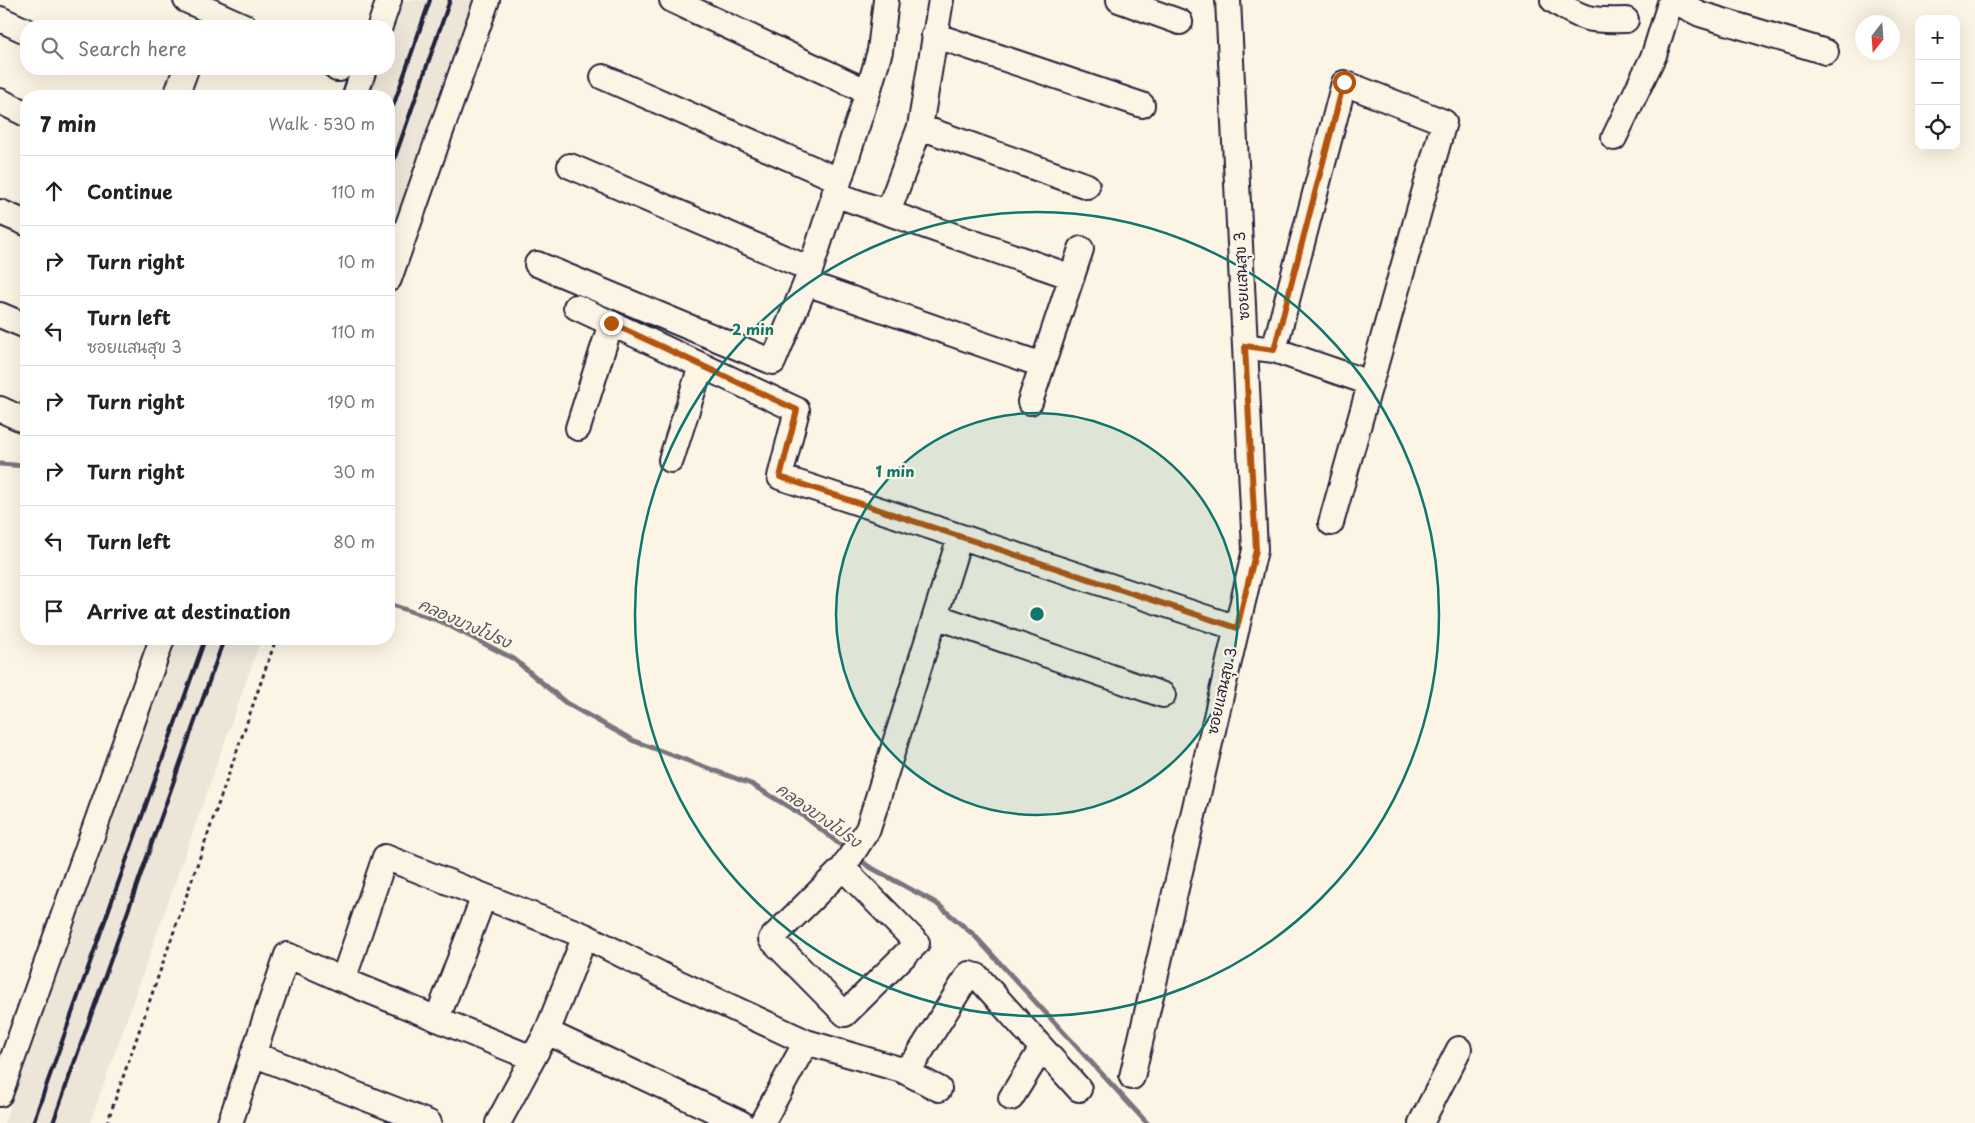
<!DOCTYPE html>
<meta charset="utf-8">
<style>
:root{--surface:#fff;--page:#f2f2f2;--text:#222;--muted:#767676;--line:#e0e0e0}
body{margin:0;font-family:"Playpen Sans","Playpen Sans Thai",sans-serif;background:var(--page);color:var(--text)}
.controls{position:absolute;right:15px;top:15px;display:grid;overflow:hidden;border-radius:10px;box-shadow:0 5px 20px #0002}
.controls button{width:45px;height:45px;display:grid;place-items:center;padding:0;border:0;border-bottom:1px solid var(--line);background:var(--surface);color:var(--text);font:25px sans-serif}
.compass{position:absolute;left:1855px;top:15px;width:45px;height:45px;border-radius:50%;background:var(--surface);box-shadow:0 5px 20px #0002;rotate:197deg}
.stop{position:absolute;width:15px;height:15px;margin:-11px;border:4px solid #b45309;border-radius:50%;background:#fff}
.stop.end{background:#b45309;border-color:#fff;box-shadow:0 1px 5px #0008}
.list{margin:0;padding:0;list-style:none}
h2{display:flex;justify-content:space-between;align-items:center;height:65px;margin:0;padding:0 20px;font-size:21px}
h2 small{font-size:16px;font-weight:400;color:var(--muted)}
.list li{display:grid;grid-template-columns:32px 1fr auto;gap:15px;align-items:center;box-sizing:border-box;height:70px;padding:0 20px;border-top:1px solid var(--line)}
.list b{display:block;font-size:19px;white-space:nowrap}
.list p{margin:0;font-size:16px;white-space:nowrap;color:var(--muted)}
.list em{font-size:16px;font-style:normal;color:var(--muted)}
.icon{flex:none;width:28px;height:28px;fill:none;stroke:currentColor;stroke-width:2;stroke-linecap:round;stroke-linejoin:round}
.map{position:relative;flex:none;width:1975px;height:1123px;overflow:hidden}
.search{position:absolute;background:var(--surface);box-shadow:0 5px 20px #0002;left:20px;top:20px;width:375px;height:55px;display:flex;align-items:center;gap:12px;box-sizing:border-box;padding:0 18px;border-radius:20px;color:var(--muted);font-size:19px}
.panel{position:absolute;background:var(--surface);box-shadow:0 5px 20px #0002;left:20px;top:90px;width:375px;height:555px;border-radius:20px}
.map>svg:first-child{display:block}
.built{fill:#ece5d8}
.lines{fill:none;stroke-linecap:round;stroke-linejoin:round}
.stream{stroke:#78757e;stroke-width:5}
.minor-casing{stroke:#22223b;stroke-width:28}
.path{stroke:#22223b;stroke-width:3;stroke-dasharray:4 4;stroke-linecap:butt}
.minor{stroke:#fcf5e5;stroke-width:24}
.rail{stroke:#22223b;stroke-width:4}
.route{stroke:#b45309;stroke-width:6}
.ring{fill:none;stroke:#0f766e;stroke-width:2.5}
.labels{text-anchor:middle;stroke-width:4.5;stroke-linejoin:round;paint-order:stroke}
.street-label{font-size:15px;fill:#22223b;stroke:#fcf5e5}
.water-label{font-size:16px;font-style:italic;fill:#545362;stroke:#fcf5e5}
.centre{fill:#0f766e;stroke:#fcf5e5;stroke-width:2.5}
.ring-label{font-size:15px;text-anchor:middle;font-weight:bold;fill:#0f766e;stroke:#fcf5e5;stroke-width:4.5;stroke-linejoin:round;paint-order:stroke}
</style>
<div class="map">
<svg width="1975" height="1123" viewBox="0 0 1975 1123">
<rect width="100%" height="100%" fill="#fcf5e5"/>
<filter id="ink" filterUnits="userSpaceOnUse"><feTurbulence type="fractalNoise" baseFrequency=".02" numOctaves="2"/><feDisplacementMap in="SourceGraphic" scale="10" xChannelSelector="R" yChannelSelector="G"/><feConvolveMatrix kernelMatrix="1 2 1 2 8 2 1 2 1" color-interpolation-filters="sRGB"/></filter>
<g filter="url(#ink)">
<path class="built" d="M398 0H483L389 270V96H364L374 69H389V27Z
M174 639H261L90 1123H4Z"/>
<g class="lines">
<path class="stream" d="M0 464 26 466
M389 604 442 622 514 659 566 703 634 741 751 784 804 816 847 850
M858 858 868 866 936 903 974 935 1147 1123"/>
<g class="minor-casing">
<path id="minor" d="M186 0 244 26
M672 0 868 92
M1119 0 1180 22
M1553 0C1583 20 1590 21 1626 20
M1678 0 1686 7 1700 14 1826 52
M0 19 26 31
M380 26 389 0
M934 35 1142 105
M337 69H339
M603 77 839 180
M176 96 186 69
M355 96 364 69
M0 101 26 114
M920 127 1087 186
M1614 138 1654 55 1671 0
M570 166 810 269
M834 194 1072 277
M0 212 26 223
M888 212 920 127 941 0
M537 264 773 362 806 283 868 92 880 51 886 0
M389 279 487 0
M806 283 1042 365
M576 307 797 410 780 477 1237 628
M0 315 26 326
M1258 348 1274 350 1370 383
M1274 350 1344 83 1444 122 1331 523
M1030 402 1081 249
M0 409 26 421
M578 428 611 323
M671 460 701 366
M935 616 1163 695
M843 868 917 943 845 1014 771 939Z
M843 868 868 829 960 537
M343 980 385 857 585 936 666 977 806 1042 902 1070 914 1062 969 974 977 976 1079 1089
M437 1019 484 896
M547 1032 741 1123
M253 1054 429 1123
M902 1070 939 1089
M1132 1077 1255 550 1228 0
M0 1094 162 639
M1011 1098 1042 1048
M230 1123 287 955 343 980 532 1058
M498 1123 547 1032 585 936
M762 1123 806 1042
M1421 1123 1459 1049"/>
</g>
<path class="path" d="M107 1123 276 639"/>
<use href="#minor" class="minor"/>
<path class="rail" d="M389 118 430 0
M389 174 450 0
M33 1123 205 639
M53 1123 224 639"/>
</g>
</g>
<g class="lines" filter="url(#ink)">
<path class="route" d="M611 323 797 410 780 477 1237 628 1256 550 1245 346 1274 350 1344 82"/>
</g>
<circle cx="1037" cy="614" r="201" fill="#0f766e" fill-opacity=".12"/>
<g class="ring">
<circle cx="1037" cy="614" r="201"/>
<circle cx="1037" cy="614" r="402"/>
</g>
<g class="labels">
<g class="street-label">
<text transform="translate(1242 276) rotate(-93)" y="5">ซอยแสนสุข 3</text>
<text transform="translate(1222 691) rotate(-77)" y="5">ซอยแสนสุข 3</text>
</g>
<g class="water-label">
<text transform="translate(465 623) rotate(24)" y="6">คลองบางโปรง</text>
<text transform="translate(819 815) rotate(35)" y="6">คลองบางโปรง</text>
</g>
</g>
<circle cx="1037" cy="614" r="8" class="centre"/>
<g class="ring-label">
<text x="753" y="335">2 min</text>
<text x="895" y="477">1 min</text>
</g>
</svg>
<div class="controls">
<button>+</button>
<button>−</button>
<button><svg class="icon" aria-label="locate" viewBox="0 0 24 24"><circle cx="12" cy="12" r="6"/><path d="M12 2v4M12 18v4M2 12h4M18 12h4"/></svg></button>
</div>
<svg class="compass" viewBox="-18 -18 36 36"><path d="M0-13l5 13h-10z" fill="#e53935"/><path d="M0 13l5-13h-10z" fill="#767676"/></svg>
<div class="stop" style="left:1344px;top:82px"></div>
<div class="stop end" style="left:611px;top:323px"></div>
<div class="search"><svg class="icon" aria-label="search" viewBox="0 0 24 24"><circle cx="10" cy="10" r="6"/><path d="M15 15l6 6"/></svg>Search here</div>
<section class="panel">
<h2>7 min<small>Walk · 530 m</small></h2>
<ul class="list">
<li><svg class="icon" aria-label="ahead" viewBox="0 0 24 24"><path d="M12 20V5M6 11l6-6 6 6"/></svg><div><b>Continue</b></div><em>110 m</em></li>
<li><svg class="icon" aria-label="right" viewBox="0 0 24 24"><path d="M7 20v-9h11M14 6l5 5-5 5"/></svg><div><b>Turn right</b></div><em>10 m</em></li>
<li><svg class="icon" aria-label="left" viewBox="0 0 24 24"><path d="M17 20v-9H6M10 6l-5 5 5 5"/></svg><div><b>Turn left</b><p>ซอยแสนสุข 3</p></div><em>110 m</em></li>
<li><svg class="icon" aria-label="right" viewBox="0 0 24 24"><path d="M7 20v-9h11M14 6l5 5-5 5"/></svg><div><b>Turn right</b></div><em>190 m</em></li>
<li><svg class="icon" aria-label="right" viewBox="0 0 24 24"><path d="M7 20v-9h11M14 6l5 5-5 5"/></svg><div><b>Turn right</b></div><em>30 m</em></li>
<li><svg class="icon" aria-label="left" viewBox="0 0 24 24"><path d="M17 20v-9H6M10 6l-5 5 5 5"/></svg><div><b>Turn left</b></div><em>80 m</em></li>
<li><svg class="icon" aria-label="arrive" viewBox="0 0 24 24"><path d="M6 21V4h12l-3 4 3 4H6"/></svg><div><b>Arrive at destination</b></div></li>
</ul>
</section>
</div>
